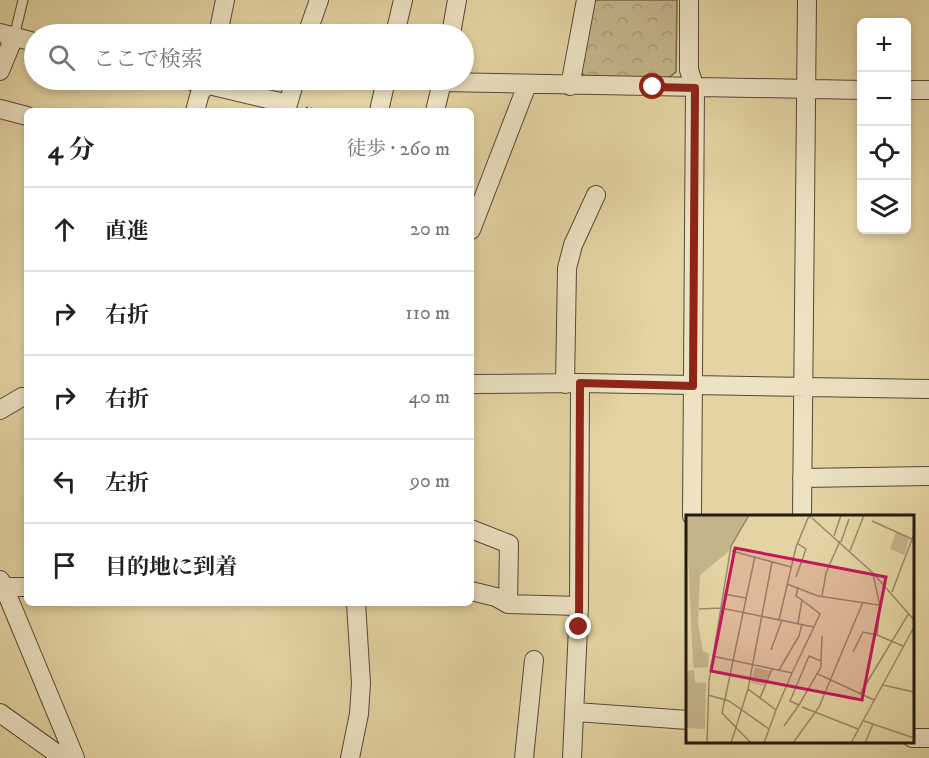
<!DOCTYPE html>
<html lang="ja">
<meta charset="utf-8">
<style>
:root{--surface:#fff;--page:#f2f2f2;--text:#222;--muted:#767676;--line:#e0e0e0}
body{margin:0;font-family:"IM FELL DW Pica","Noto Serif JP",serif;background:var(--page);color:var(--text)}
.controls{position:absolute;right:18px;top:18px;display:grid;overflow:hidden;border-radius:9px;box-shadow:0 3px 9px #0003}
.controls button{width:54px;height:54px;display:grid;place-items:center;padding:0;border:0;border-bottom:2px solid var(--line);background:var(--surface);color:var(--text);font:30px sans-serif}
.stop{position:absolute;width:18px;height:18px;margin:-14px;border:4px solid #8f2418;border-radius:50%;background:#fff}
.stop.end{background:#8f2418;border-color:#fff;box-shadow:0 2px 6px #0008}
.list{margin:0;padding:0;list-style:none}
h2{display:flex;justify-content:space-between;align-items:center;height:78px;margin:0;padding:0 24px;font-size:26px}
h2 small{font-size:20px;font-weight:400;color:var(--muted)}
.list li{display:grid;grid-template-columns:39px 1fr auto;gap:18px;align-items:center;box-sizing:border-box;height:84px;padding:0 24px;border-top:2px solid var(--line)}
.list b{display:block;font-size:22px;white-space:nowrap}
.list em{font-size:20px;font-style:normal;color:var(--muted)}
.icon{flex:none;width:33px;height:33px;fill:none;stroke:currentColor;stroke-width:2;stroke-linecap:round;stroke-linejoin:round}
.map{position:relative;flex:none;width:929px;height:758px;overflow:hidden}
.search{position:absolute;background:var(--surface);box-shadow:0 3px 9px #0003;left:24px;top:24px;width:450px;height:66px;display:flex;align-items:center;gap:15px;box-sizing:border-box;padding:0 21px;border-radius:33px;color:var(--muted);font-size:22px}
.panel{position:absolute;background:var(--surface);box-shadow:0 3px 9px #0003;left:24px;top:108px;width:450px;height:498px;border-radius:9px}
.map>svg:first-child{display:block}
.forest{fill:url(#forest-crowns);stroke:#74664e;stroke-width:1.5}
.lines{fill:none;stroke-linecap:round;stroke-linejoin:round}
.lane-casing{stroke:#554836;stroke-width:11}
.street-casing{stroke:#554836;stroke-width:20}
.path{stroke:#251911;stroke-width:3;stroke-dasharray:1.5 3;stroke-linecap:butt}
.lane{stroke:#ede3c3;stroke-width:9}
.street{stroke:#ede3c3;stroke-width:18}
.route{stroke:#8f2418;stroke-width:8}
.inset-road{fill:none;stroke:#988969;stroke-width:1.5}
.view{fill:#c2185b;fill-opacity:0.15;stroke:#c2185b;stroke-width:3}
.inset-edge{fill:none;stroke:#251911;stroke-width:3}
</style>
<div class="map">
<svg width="929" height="758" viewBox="0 0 929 758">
<defs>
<pattern id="forest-crowns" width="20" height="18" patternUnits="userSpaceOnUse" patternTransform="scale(1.5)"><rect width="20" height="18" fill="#c4b48a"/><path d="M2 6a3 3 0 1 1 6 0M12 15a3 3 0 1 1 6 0" fill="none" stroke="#a89a76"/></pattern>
</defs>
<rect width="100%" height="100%" fill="#e4d4a3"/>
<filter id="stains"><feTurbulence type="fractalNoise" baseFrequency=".00333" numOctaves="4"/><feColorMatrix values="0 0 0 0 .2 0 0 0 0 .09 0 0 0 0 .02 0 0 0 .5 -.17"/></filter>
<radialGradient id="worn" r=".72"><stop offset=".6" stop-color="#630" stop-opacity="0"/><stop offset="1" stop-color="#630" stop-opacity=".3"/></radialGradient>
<path class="forest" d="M593 0H677L676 72 667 79 586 78 580 71Z"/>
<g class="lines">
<g class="lane-casing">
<path id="lane" d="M14 37 23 0"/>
</g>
<g class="street-casing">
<path id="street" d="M689 0V70L695 88 692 516
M0 33 34 42
M218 34 225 0
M307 34 319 0
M395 34 403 0
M451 34 457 0
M0 71 14 37
M188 80 288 104
M570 86 586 0
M906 90H929
M0 109 27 116
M195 111 200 93 207 84 208 80
M286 111 295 80
M379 111 386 80
M435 111 442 82 862 90
M471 230 527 85
M471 384 580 383 929 389
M565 384 567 268 573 245 596 195
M0 410 22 397H27
M802 478 929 476
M802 516 807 0
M471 529 509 544 508 604
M0 580 4 587 75 758
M4 587H27
M471 591 496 597 508 604 579 606
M576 712 688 720
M0 713 63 758
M912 738H929
M350 758 359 714 361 683 356 603
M524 758 534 660
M572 758 579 606 580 383"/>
</g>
<path class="path" d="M306 108 319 111"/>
<use href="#lane" class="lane"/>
<use href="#street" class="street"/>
</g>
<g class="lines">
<path class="route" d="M579 627 580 383 693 386 695 88 653 87"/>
</g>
<g transform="translate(686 515)">
<rect width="228" height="228" fill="#e4d4a3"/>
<path d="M0 0H62L42 37 14 60 12 108 17 136 23 139 22 152 8 153 7 148ZM210 17 223 24 218 40 204 34ZM69 152 84 156 78 171 65 168ZM8 155 9 168 20 167 19 214 0 213V156Z" fill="#c4b48a"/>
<path class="inset-road" d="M126 3 187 58 228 105M186 6 226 24M148 21 155 0M155 27 163 4M46 36 105 52M164 36 178 0M187 59 194 91 191 120 217 131M110 62 120 34 111 28M101 69 132 81 193 90M206 77 228 19M38 79 60 83M136 81 140 58 154 26M116 85 134 99 128 112M13 94 35 93 128 112 106 158 26 141M93 105 110 32 122 3 127 0M112 108 116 85 110 81 112 72M85 135 96 105M167 137 177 117 191 120M123 141 135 146V152L113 190 104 186ZM135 146 136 121M93 155 113 121 116 109M132 159 188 185M197 170 228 177M62 174 90 195 78 228M174 179 223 98M22 180 43 186 83 214M74 183 86 154M116 192 172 214M90 195 106 158M178 206 228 223M98 211 113 190M21 228 23 166 45 31 63 0M45 228 62 174 86 47M65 228 36 198 69 41M107 228 133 192 177 87M165 228 228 112M179 228 187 209"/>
<path class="view" d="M49 33 200 62 176 185 25 156Z"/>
<rect width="228" height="228" class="inset-edge"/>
</g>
<rect width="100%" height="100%" filter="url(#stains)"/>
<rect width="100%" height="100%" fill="url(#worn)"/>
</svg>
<div class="controls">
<button>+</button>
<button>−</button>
<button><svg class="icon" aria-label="locate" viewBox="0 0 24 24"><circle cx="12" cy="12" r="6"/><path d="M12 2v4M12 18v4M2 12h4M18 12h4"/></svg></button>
<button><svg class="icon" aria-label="layers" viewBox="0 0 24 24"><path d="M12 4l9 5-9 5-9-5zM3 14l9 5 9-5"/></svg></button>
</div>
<div class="stop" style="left:653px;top:87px"></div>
<div class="stop end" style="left:579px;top:627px"></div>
<div class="search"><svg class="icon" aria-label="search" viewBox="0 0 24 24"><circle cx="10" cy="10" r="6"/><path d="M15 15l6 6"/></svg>ここで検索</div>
<section class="panel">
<h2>4 分<small>徒歩 · 260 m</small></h2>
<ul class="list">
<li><svg class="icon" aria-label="ahead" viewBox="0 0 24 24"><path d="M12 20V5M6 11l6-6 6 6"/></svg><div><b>直進</b></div><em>20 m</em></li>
<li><svg class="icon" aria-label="right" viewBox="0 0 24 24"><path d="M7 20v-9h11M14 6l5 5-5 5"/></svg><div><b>右折</b></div><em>110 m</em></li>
<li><svg class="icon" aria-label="right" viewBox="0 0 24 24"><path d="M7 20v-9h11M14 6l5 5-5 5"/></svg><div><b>右折</b></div><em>40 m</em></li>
<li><svg class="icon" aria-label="left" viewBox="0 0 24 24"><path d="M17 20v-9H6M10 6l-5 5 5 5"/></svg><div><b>左折</b></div><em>90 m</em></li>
<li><svg class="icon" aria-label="arrive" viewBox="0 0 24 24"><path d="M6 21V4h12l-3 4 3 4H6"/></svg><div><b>目的地に到着</b></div></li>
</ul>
</section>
</div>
